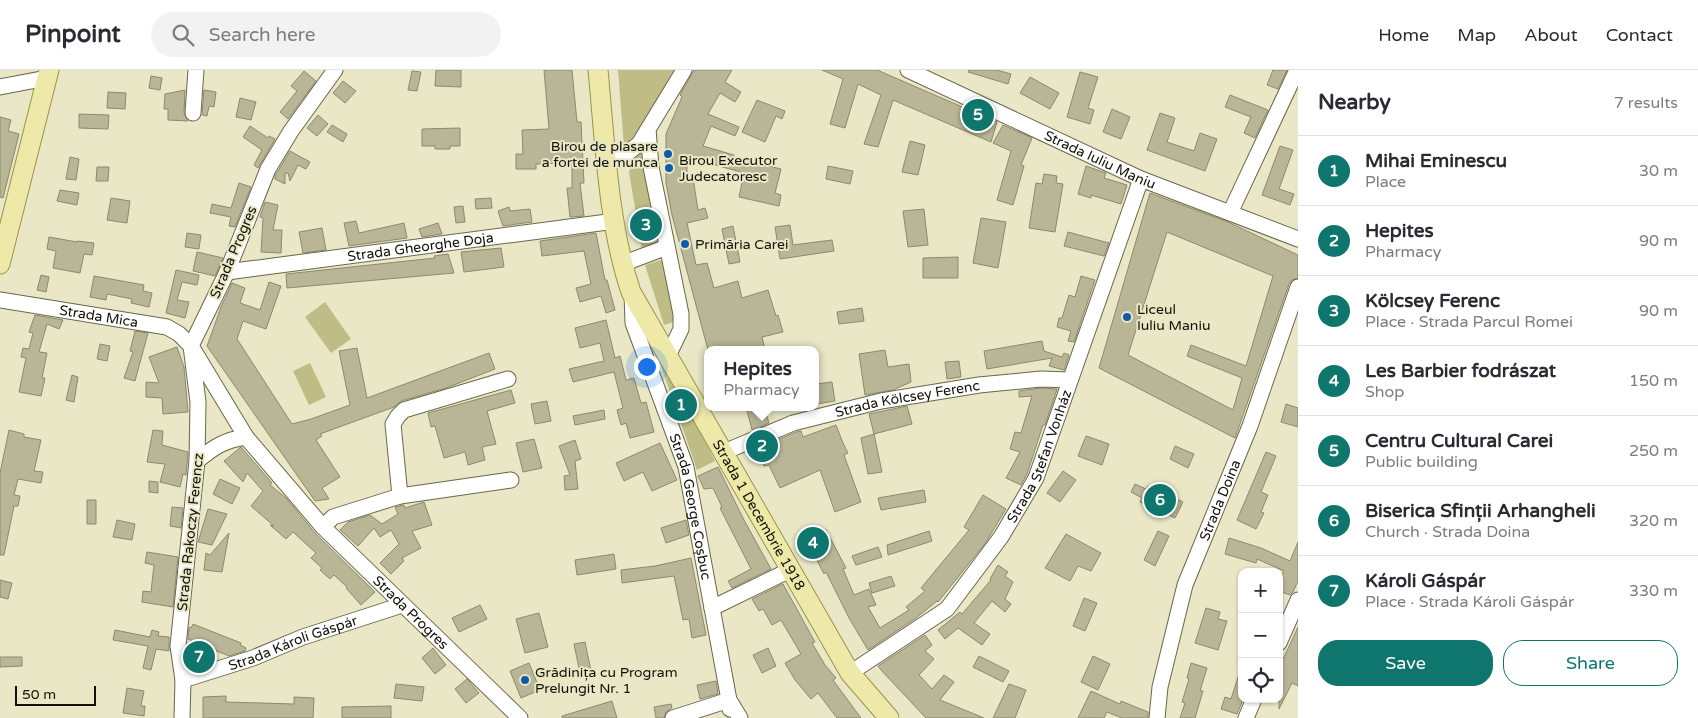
<!DOCTYPE html>
<meta charset="utf-8">
<style>
:root{--surface:#fff;--page:#f2f2f3;--text:#2b2b33;--muted:#7c7c81;--line:#e1e1e2;--accent:#0f766e}
body{margin:0;font-family:"Varela Round",sans-serif;background:var(--page);color:var(--text)}
.controls{position:absolute;right:15px;bottom:15px;display:grid;overflow:hidden;border-radius:10px;box-shadow:0 1px 4px #0004}
.controls button{width:45px;height:45px;display:grid;place-items:center;padding:0;border:0;border-bottom:1px solid var(--line);background:var(--surface);color:var(--text);font:25px sans-serif}
.scale{position:absolute;left:15px;bottom:12px;width:81px;box-sizing:border-box;padding-left:5px;border:2px solid #121106;border-top:0;font-size:14px;line-height:18px;white-space:nowrap;color:#121106;-webkit-text-stroke:4px #e9e7c6;paint-order:stroke}
.you{position:absolute;left:646px;top:296px;width:18px;height:18px;margin:-12px;border:4px solid #fff;border-radius:50%;background:#1a73e8;box-shadow:0 0 0 8px #1a73e833}
.badge{display:grid;place-items:center;width:32px;height:32px;border-radius:50%;background:var(--accent);color:#fff;font-size:16px;font-weight:700}
.pin{position:absolute;translate:-50% -50%;border:2px solid #fff;box-shadow:0 1px 5px #0006}
.popup{position:absolute;left:704px;top:276px;width:115px;height:65px;box-sizing:border-box;display:grid;place-content:center;border-radius:10px;background:var(--surface);filter:drop-shadow(0 1px 4px #0005);font-size:16px;white-space:nowrap;color:var(--muted)}
.popup b{font-size:19px;color:var(--text)}
.popup::after{content:'';position:absolute;left:50%;top:100%;margin-left:-10px;border:10px solid transparent;border-top-color:var(--surface)}
.list{margin:0;padding:0;list-style:none}
h2{display:flex;justify-content:space-between;align-items:center;height:65px;margin:0;padding:0 20px;font-size:21px}
h2 small{font-size:16px;font-weight:400;color:var(--muted)}
.list li{display:grid;grid-template-columns:32px 1fr auto;gap:15px;align-items:center;box-sizing:border-box;height:70px;padding:0 20px;border-top:1px solid var(--line)}
.list b{display:block;font-size:19px;white-space:nowrap}
.list p{margin:0;font-size:16px;white-space:nowrap;color:var(--muted)}
.list em{font-size:16px;font-style:normal;color:var(--muted)}
.actions{display:flex;gap:10px;padding:15px 20px}
.actions a{flex:1;padding:11px 0;border:1px solid var(--accent);border-radius:20px;text-align:center;font-size:18px;color:var(--accent)}
.actions .main{background:var(--accent);color:#fff}
.icon{flex:none;width:28px;height:28px;fill:none;stroke:currentColor;stroke-width:2;stroke-linecap:round;stroke-linejoin:round}
.map{position:relative;flex:none;width:1298px;height:648px;overflow:hidden}
header{display:flex;align-items:center;gap:30px;box-sizing:border-box;height:70px;padding:0 25px;background:var(--surface);border-bottom:1px solid var(--line)}
header strong{font-size:24px}
nav{display:flex;gap:28px;margin-inline-start:auto;font-size:18px}
.search{width:350px;height:45px;background:var(--page);display:flex;align-items:center;gap:12px;box-sizing:border-box;padding:0 18px;border-radius:28px;color:var(--muted);font-size:19px}
main{display:flex}
aside{flex:1;background:var(--surface)}
.map>svg:first-child{display:block}
.green{fill:#bfbc85}
.building{fill:#b8b697;stroke:#8c8a6c;fill-rule:evenodd}
.lines{fill:none;stroke-linecap:round;stroke-linejoin:round}
.minor-casing{stroke:#69674b;stroke-width:17}
.major-casing{stroke:#99944a;stroke-width:21}
.minor{stroke:#fff;stroke-width:15}
.major{stroke:#eee9a9;stroke-width:19}
.poi-dot{fill:#105aa9;stroke:#e9e7c6;stroke-width:2}
.labels{text-anchor:middle;stroke-width:4;stroke-linejoin:round;paint-order:stroke}
.poi-label{font-size:14px;fill:#121106;stroke:#e9e7c6;text-anchor:start}
.street-label{font-size:14px;fill:#121106;stroke:#e9e7c6}
</style>
<header>
<strong>Pinpoint</strong>
<div class="search"><svg class="icon" aria-label="search" viewBox="0 0 24 24"><circle cx="10" cy="10" r="6"/><path d="M15 15l6 6"/></svg>Search here</div>
<nav><a>Home</a><a>Map</a><a>About</a><a>Contact</a></nav>
</header>
<main>
<div class="map">
<svg width="1298" height="648" viewBox="0 0 1298 648">
<rect width="100%" height="100%" fill="#e9e7c6"/>
<path class="green" d="M618 0H677L642 58 624 77Z
M647 71 644 95 659 177 642 180 629 102 641 75Z
M661 190 680 250 664 255 645 195Z
M325 232 351 269 331 283 305 247Z
M650 264 715 391 697 400Z
M310 293 326 327 309 335 293 301Z"/>
<path class="building" d="M436 0H461V17L435 16Z
M544 0H572L577 52H581L584 113H580L584 146 570 147 567 118H572V93L536 94V99H516V84H523L522 60 549 59Z
M694 0H732L725 12 741 22 735 32 720 23 708 44 739 57 735 66 711 56 703 76 734 85 733 87 781 99 775 123 781 125 779 136 739 127 744 103 687 87V109L693 108 698 140 705 138 708 148 687 153 696 195 707 193 714 218 738 211 742 228 768 220 776 246 778 245 783 262 762 267 765 280H708L672 145 666 113V64L682 27 680 25Z
M822 0H877L997 52 991 72 893 30 878 77 864 74 881 25 858 14 845 58 830 54 843 9Z
M969 0H997L1011 4 1008 14 968 2Z
M1273 0H1287L1278 19 1267 15Z
M304 1 316 11 288 49 280 42 297 21 291 16Z
M412 1 421 2 417 21 408 20Z
M1080 2 1098 7 1088 38 1094 40 1090 54 1067 47Z
M151 6 162 8 160 20 149 18Z
M1030 7 1059 23 1050 39 1020 23Z
M343 11 356 21 345 33 333 23Z
M185 20 184 43 188 51 168 50V39H164L165 24Z
M204 20 216 22 214 37 209 36 207 46 202 45Z
M108 22 126 23 125 39 107 38Z
M1230 25 1268 40 1255 68 1244 63 1251 47 1225 37Z
M240 28 256 32 251 50 236 47Z
M757 30 785 41 782 49 776 46 765 72 742 62Z
M1112 39 1130 47 1121 69 1103 62Z
M1160 43 1175 48 1167 72 1194 81 1200 63 1217 69 1205 101 1147 80Z
M79 44 109 45 108 59 79 58Z
M318 45 328 54 317 66 307 58Z
M0 47 11 50 8 61 19 64 3 128 0 127Z
M332 55 347 64 343 72 327 62Z
M1003 55 1032 68 1021 95 1024 96 1013 135 997 130 1011 81 993 73Z
M250 56 268 68 269 66 275 69 258 98 254 95 262 80 243 67Z
M460 58V76H450V79H435V76H422V59Z
M910 71 925 75 918 105 902 102Z
M1280 76 1293 80 1279 119 1294 124 1290 135 1262 125Z
M290 81 310 92 306 99 298 95 290 111 288 103H285V114L275 109V106Z
M70 87 79 89 76 110 66 109Z
M828 96 853 101 850 114 826 109Z
M1086 96 1106 103 1104 108 1127 115 1121 134 1091 125V128L1078 124Z
M97 97H109L108 111H96Z
M1044 104 1057 106 1056 113 1063 114 1055 162 1029 158 1036 113 1042 114Z
M239 113 251 117 235 157 229 156 231 147 210 143 212 134 231 138Z
M60 120 79 123 77 135 57 131Z
M1150 123 1228 152 1298 185V208L1292 210 1289 214 1235 368 1099 298ZM1167 162 1273 206 1246 296 1191 275 1187 286 1242 308 1233 340 1128 285Z
M111 128 130 131 127 153 107 150Z
M491 128 492 138 476 139 475 129Z
M265 132 278 135 273 160H282L281 183 261 182 263 148 260 147Z
M463 136 465 152 456 153 454 137Z
M509 137 510 141 530 139 532 152 503 156 498 141Z
M924 139 928 175 908 177 903 141Z
M981 148 1006 152 998 198 973 193Z
M356 151 359 163 404 153 407 168 349 176 344 153Z
M438 153 442 164 422 167 419 159Z
M790 155 793 175 832 170 834 181 780 189 775 157Z
M733 156 740 192 729 194 722 159Z
M322 158 326 180 303 183 299 162Z
M1068 162 1109 173 1104 186 1064 176Z
M187 163 201 165 199 179 185 177Z
M596 163 605 210H607L615 240 606 243 601 226 580 232 576 218 591 214 584 181 542 186 540 171Z
M49 167 77 172V171L94 173 92 185 84 184 80 203 53 198 56 181 47 179Z
M501 178 504 197 464 202 461 182Z
M197 182 223 188 215 206 193 201Z
M448 184 454 203 287 218 286 204 435 188 434 186Z
M958 187V208H923V188Z
M176 200 199 205 197 215 182 212 177 230 189 232 185 248 166 243Z
M41 205 49 207 46 222 37 220Z
M94 206 144 215 143 221 152 223 149 237 131 233 132 229 107 224 106 230 90 227Z
M1081 206 1095 210 1074 272 1068 271 1071 261 1057 257 1059 248H1062L1069 225 1075 227Z
M269 212 281 216 266 259 243 251 237 269 292 354 311 349 350 335 339 281 357 278 367 328 489 283 495 299 446 318 401 331 394 337 320 364 322 366 316 370 340 407 322 418 329 429 315 431 207 276 221 237 232 213 245 218 240 233 260 240Z
M862 238 864 251 839 254 837 242Z
M35 245 63 250 59 259 47 254 39 282 47 283 42 308H45L41 326 19 322 26 288 21 287 23 278 29 279 33 263 29 262Z
M606 250 615 288 620 286 626 310 634 308 641 333 646 332 654 362 630 368 626 353 621 355 617 340 623 338 614 302 573 312 569 299 604 291 600 273 580 278 575 258Z
M135 261 148 263 135 311 124 308 133 282 130 281Z
M1042 271 1044 281 1062 287 1064 283 1069 285 1064 300 1049 296 1052 288 987 299 984 281Z
M100 274 110 276 107 291 97 289Z
M177 277 184 297 188 342 163 344 162 328 146 327V312L159 313 149 287Z
M885 280 888 297 909 294 911 312 893 320 865 325 859 284Z
M959 291 961 307 947 309 945 292Z
M72 305 78 307 74 332 66 330Z
M832 312 835 331 817 334 816 314Z
M1041 318 1057 319 1045 355H1043L1027 404 1021 415 1006 408 1020 382 1010 379 1015 362 1021 363 1032 326 1019 327V321Z
M511 320 515 333 487 341 496 374 482 377 485 390 468 395 465 382 444 388 435 356 431 357 428 343Z
M547 331 551 351 535 354 531 334Z
M1286 334 1298 338V357L1281 352Z
M907 336 912 354 874 364 882 402 868 404 861 368 874 364 869 344Z
M746 337H764L769 353 752 360Z
M604 340 605 349 575 355 573 346Z
M836 355 843 373 848 383 844 385 861 432 835 442 820 400 780 418 769 395 764 396 758 378 796 362 801 361 803 367Z
M9 360 24 364V367L41 370 34 401 43 402 41 413 18 409 14 425 20 426 18 436H14L4 485H0V403Z
M153 360 163 361 162 375 188 382 186 405 183 404 180 417 160 412 165 394 147 392Z
M1086 366 1109 374 1102 395 1078 386Z
M534 369 542 398 523 402 516 373Z
M575 370 581 389 575 391 578 419 565 420 564 406 570 405 559 376Z
M660 373 677 410 652 421 643 402 624 411 616 393Z
M1175 376 1194 384 1188 398 1170 389Z
M241 377 272 413 270 415 286 428 316 464 375 522 361 535 346 518 347 517 334 505 330 509 320 500 322 498 311 488 316 483 293 462 286 469 270 455 274 456 251 436 263 421 247 403 243 412 224 391Z
M1266 382 1276 386 1261 422 1268 425 1261 442 1264 443 1256 459 1237 450Z
M718 397 744 450 771 499 732 518 728 511 751 499 720 438 722 437 713 418 704 419 698 406Z
M1063 401 1076 410 1060 432 1047 423Z
M220 409 240 418 232 434 213 424Z
M149 411 158 412V423L149 422Z
M1135 414 1146 419 1148 416 1183 432 1175 448 1140 432 1142 428 1131 422Z
M924 420 926 432 881 440 878 428Z
M983 425 1006 439 986 472 963 501 938 532 937 531 916 548 868 580 849 548 826 502 824 504 806 469 822 460H826L846 498 843 499 854 525 869 519 876 535 868 537 880 558 909 540 906 537 925 521 921 518 969 460 964 457Z
M87 430H96V454H87Z
M424 432 432 455 412 461 421 478 402 488 404 491 391 504 380 493 399 474 391 460 380 467 374 458 358 476 340 460 348 452 370 445 382 454 398 444 395 437 404 435 405 438Z
M172 437 183 438 181 458 170 456Z
M208 439 227 444 212 475 198 472Z
M117 450 135 454 132 470 113 467Z
M686 450 689 465 666 473 661 458Z
M929 461 932 471 888 485 887 475Z
M1158 461 1169 466 1155 496 1144 490Z
M229 463 222 502 204 500 206 483 210 485Z
M1066 464 1101 483 1091 501 1078 496 1070 511 1045 498Z
M1229 468 1261 478 1290 491 1298 472V511L1293 522 1290 525 1279 521V510L1284 501 1257 489 1256 493 1225 484Z
M878 477 882 487 856 495 852 486Z
M147 482 178 487 173 537 142 532 143 521 151 522 154 495 145 493Z
M614 484 616 499 577 505 575 490Z
M691 488 706 565 692 568 689 549 683 550 674 506 622 513 621 500 655 496Z
M998 495 1008 502 1005 506 1013 512 1005 529 1011 534 1005 542 992 531 974 553 990 564 982 575 958 558 945 569 938 560 960 542 962 544 991 510 990 509Z
M891 506 895 516 872 523 869 513Z
M0 510 12 513 8 529 0 527Z
M783 514 815 572 812 573 825 595 836 608 833 610 861 648H837L818 623 811 629 795 610 785 593 801 584 781 550 772 555 763 539 759 541 752 529Z
M1084 528 1097 533 1085 561 1073 556Z
M480 535 487 549 459 562 452 548Z
M1206 538 1220 542 1218 549 1227 551 1218 580 1195 573Z
M539 543 548 577 525 583 516 549Z
M193 554 241 573 240 575 246 578 245 581 229 586 188 569 189 557 191 558Z
M1298 557V616L1292 613 1279 639V598Z
M115 560 150 567 152 560 159 562 158 566 169 567V581L156 579 151 600 143 598 148 576 113 570Z
M925 565 932 575 925 581 934 589 919 605 932 619 944 605 954 612 940 630 984 648H926L881 600 878 596Z
M585 572 591 601 580 603 574 574Z
M433 578 446 595 435 604 422 588Z
M768 578 776 596 762 603 753 585Z
M979 586 1009 601 1003 612 973 597Z
M1093 586 1110 594 1098 620 1081 612Z
M0 587H22V596L0 597Z
M529 593 540 620 521 628 510 601Z
M1191 593 1207 598 1200 621H1203L1195 648H1180L1185 633 1182 632 1189 609 1187 608Z
M1240 601H1242V632L1237 644 1221 639 1225 627 1231 629Z
M467 609 479 623 466 633 455 619Z
M716 611 718 624 700 629 697 615Z
M396 614 424 617 422 631 394 628Z
M1009 614 1026 620 1015 648H993Z
M127 618 144 621 141 636H145L144 646 123 643Z
M1091 621 1120 634 1121 631 1148 642V648H1122L1107 642 1104 648H1078Z
M226 626V632L294 634V627L314 628 313 648H203V627Z
M612 631 617 648H562V646Z
M671 634 672 638 666 642 664 648H656L654 637Z
M391 636V648H342V637Z"/>
<g class="lines">
<g class="minor-casing">
<g id="minor">
<path id="s1" d="M335 0 291 61 268 99 227 202 191 276 246 367 323 457 520 648"/>
<path id="s2" d="M908 0 1141 109 1298 169"/>
<path d="M0 17 47 8"/>
<path d="M193 43 196 0"/>
<path d="M648 59 651 97 681 244V259L668 286"/>
<path d="M607 93 630 81 639 74 684 0"/>
<path d="M1230 143 1297 0"/>
<path d="M622 194 667 177"/>
<path id="s3" d="M227 202 615 151"/>
<path id="s4" d="M632 224 633 253 686 397 729 630 740 648"/>
<path id="s5" d="M0 230 167 257 179 264 191 276 198 332 197 391 178 576 183 610 182 648"/>
<path id="s6" d="M724 382 793 353 881 331 979 315 1041 309 1070 310"/>
<path d="M197 391C214 377 224 370 246 367"/>
<path d="M400 426 393 354 398 346 404 340 508 309"/>
<path d="M323 457 333 447 400 426 511 410"/>
<path d="M712 538 790 500"/>
<path d="M1279 573 1298 530"/>
<path id="s7" d="M850 603 947 539 1001 467 1036 408 1141 109"/>
<path id="s8" d="M183 610 253 588 303 567 402 535"/>
<path d="M673 648 729 630 730 639"/>
<path id="s9" d="M1157 648 1160 617 1185 515 1250 356 1298 217"/>
<path d="M1246 648 1254 629"/>
</g>
</g>
<g class="major-casing">
<g id="major">
<path id="s10" d="M598 0C605 72 608 154 631 222L850 603 889 648"/>
<path d="M0 194 49 0"/>
</g>
</g>
<use href="#minor" class="minor"/>
<use href="#major" class="major"/>
</g>
<g class="poi-dot">
<circle cx="668" cy="84" r="5"/>
<circle cx="669" cy="98" r="5"/>
<circle cx="685" cy="174" r="5"/>
<circle cx="1127" cy="247" r="5"/>
<circle cx="525" cy="610" r="5"/>
</g>
<g class="labels">
<g class="poi-label">
<text x="658" y="81" text-anchor="end">Birou de plasare<tspan x="658" dy="16">a fortei de munca</tspan></text>
<text x="679" y="95">Birou Executor<tspan x="679" dy="16">Judecatoresc</tspan></text>
<text x="695" y="179">Primăria Carei</text>
<text x="1137" y="244">Liceul<tspan x="1137" dy="16">Iuliu Maniu</tspan></text>
<text x="535" y="607">Grădinița cu Program<tspan x="535" dy="16">Prelungit Nr. 1</tspan></text>
</g>
<g class="street-label">
<text dy="5" stroke="none"><textPath href="#s2" startOffset="212">Strada Iuliu Maniu</textPath></text>
<text dy="5" stroke="none"><textPath href="#s3" startOffset="195">Strada Gheorghe Doja</textPath></text>
<text transform="translate(233 182) rotate(-67)" y="5">Strada Progres</text>
<text dy="5" stroke="none"><textPath href="#s5" startOffset="100">Strada Mica</textPath></text>
<text dy="5" stroke="none"><textPath href="#s6" startOffset="192">Strada Kölcsey Ferenc</textPath></text>
<text dy="5" stroke="none"><textPath href="#s7" startOffset="296">Strada Stefan Vonház</textPath></text>
<text dy="5" stroke="none"><textPath href="#s9" startOffset="228">Strada Doina</textPath></text>
<text dy="5" stroke="none"><textPath href="#s4" startOffset="222">Strada George Coșbuc</textPath></text>
<text dy="5" stroke="none"><textPath href="#s10" startOffset="482">Strada 1 Decembrie 1918</textPath></text>
<text transform="translate(190 462) rotate(-84)" y="5">Strada Rakoczy Ferencz</text>
<text dy="5" stroke="none"><textPath href="#s1" startOffset="660">Strada Progres</textPath></text>
<text dy="5" stroke="none"><textPath href="#s8" startOffset="116">Strada Károli Gáspár</textPath></text>
</g>
</g>
</svg>
<div class="controls">
<button>+</button>
<button>−</button>
<button><svg class="icon" aria-label="locate" viewBox="0 0 24 24"><circle cx="12" cy="12" r="6"/><path d="M12 2v4M12 18v4M2 12h4M18 12h4"/></svg></button>
</div>
<div class="scale">50 m</div>
<div class="you"></div>
<div class="pin badge" style="left:681px;top:335px">1</div>
<div class="pin badge" style="left:762px;top:376px">2</div>
<div class="popup"><b>Hepites</b>Pharmacy</div>
<div class="pin badge" style="left:646px;top:155px">3</div>
<div class="pin badge" style="left:813px;top:473px">4</div>
<div class="pin badge" style="left:978px;top:45px">5</div>
<div class="pin badge" style="left:1160px;top:430px">6</div>
<div class="pin badge" style="left:199px;top:587px">7</div>
</div>
<aside>
<h2>Nearby<small>7 results</small></h2>
<ul class="list">
<li><span class="badge">1</span><div><b>Mihai Eminescu</b><p>Place</p></div><em>30 m</em></li>
<li><span class="badge">2</span><div><b>Hepites</b><p>Pharmacy</p></div><em>90 m</em></li>
<li><span class="badge">3</span><div><b>Kölcsey Ferenc</b><p>Place · Strada Parcul Romei</p></div><em>90 m</em></li>
<li><span class="badge">4</span><div><b>Les Barbier fodrászat</b><p>Shop</p></div><em>150 m</em></li>
<li><span class="badge">5</span><div><b>Centru Cultural Carei</b><p>Public building</p></div><em>250 m</em></li>
<li><span class="badge">6</span><div><b>Biserica Sfinții Arhangheli</b><p>Church · Strada Doina</p></div><em>320 m</em></li>
<li><span class="badge">7</span><div><b>Károli Gáspár</b><p>Place · Strada Károli Gáspár</p></div><em>330 m</em></li>
</ul>
<div class="actions"><a class="main">Save</a><a>Share</a></div>
</aside>
</main>
